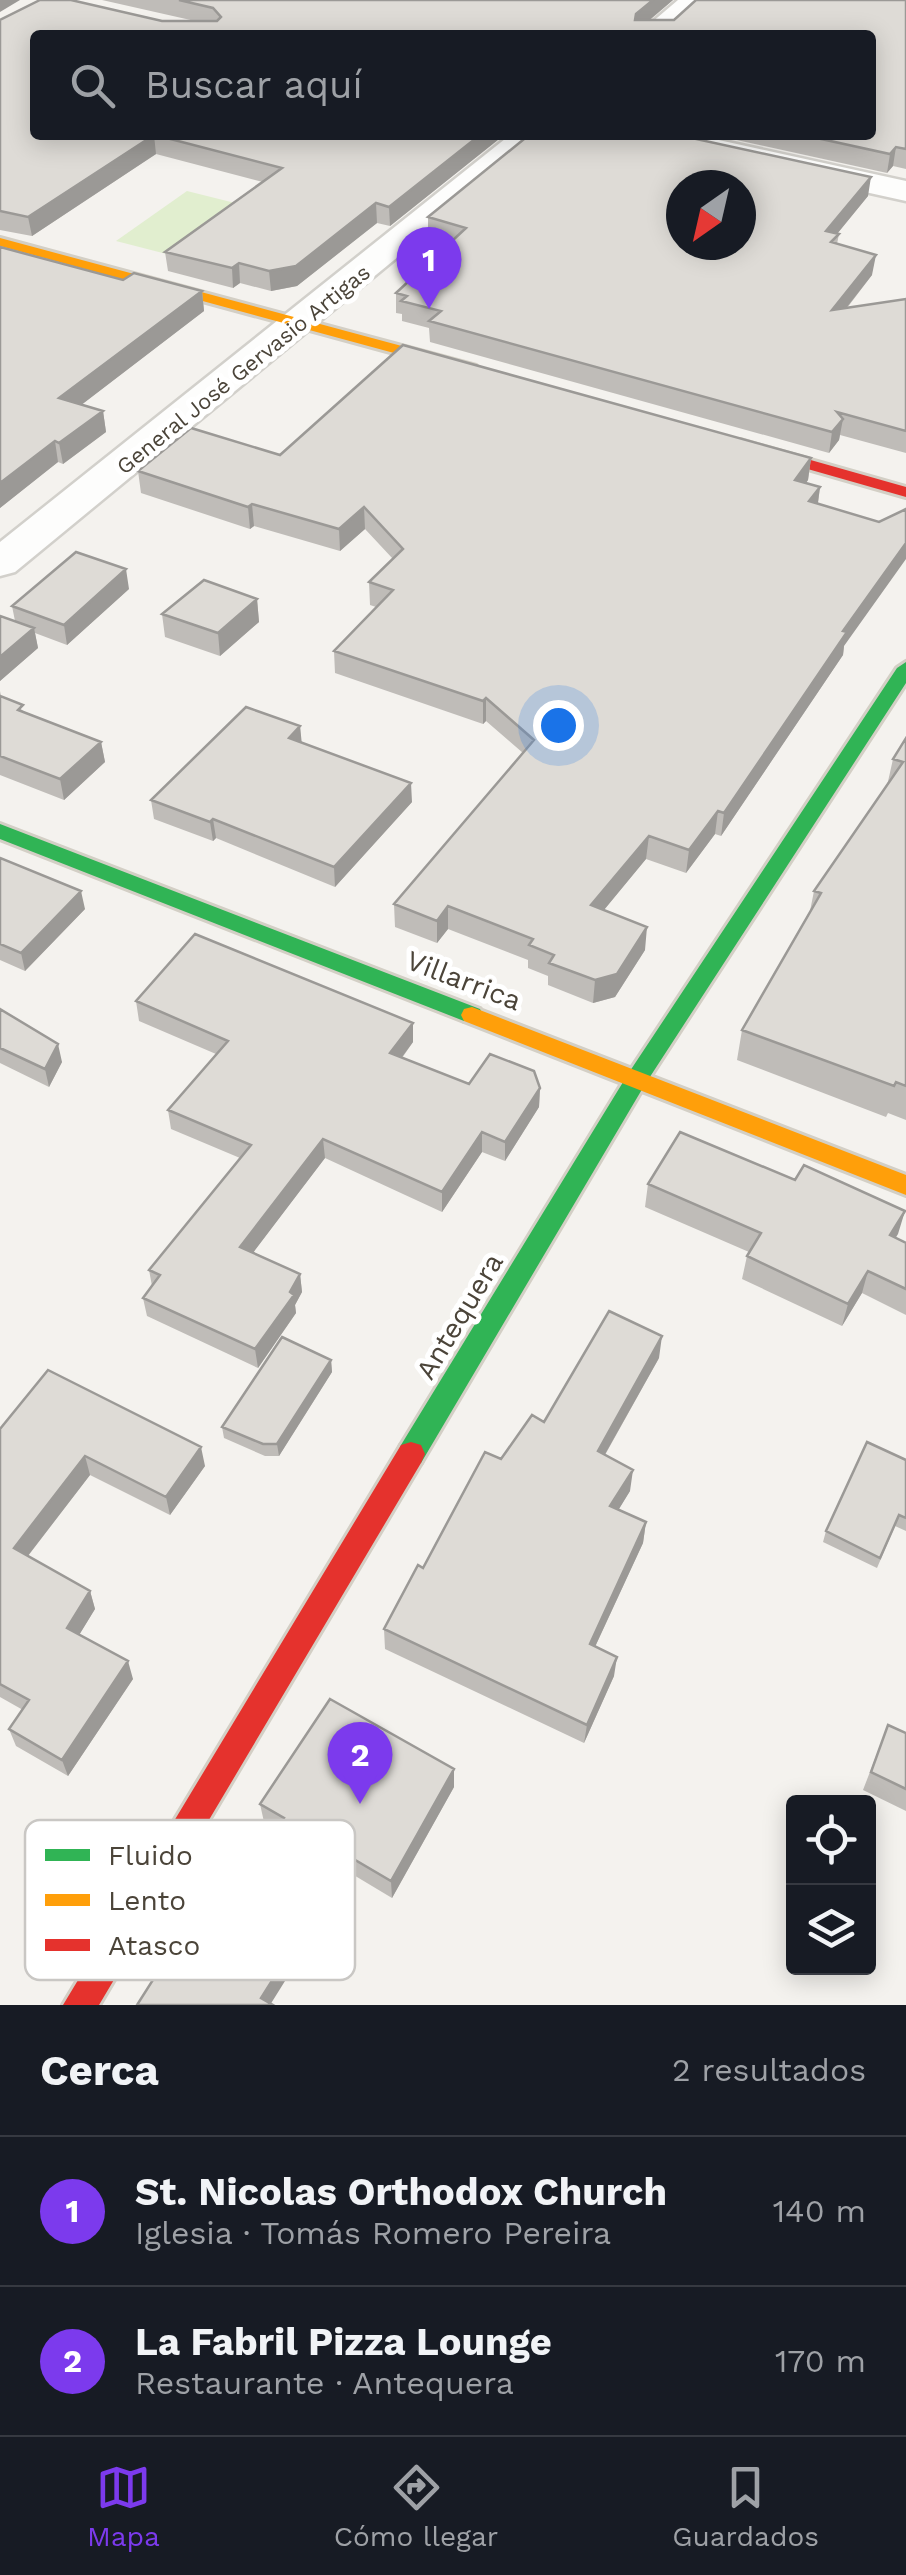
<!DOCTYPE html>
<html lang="es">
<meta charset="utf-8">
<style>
:root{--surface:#171b24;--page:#20242c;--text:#f1f3f6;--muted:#9ea1a6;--line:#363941;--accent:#7c3aed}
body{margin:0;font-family:"Work Sans",sans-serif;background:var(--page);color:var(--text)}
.controls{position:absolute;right:30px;bottom:30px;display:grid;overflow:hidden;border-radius:10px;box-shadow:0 5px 25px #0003}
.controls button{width:90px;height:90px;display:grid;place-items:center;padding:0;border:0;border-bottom:2px solid var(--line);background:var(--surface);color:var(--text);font:50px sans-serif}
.compass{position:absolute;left:666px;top:170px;width:90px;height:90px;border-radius:50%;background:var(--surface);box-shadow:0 5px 25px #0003;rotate:214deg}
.you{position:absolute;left:558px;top:725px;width:35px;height:35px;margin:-25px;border:8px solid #fff;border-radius:50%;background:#1a73e8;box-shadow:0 0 0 15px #1a73e833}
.badge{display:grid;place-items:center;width:65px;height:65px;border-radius:50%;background:var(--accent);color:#fff;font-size:32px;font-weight:700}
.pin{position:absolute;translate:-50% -82px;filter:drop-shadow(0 2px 5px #0008)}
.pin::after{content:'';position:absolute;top:52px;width:35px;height:30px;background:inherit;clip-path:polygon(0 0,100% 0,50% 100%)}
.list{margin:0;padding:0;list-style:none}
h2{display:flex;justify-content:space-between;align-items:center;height:130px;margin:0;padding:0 40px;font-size:42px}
h2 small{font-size:32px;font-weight:400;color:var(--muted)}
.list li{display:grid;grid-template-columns:65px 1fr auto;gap:30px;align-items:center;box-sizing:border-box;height:150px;padding:0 40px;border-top:2px solid var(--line)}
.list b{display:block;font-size:38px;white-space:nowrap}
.list p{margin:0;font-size:32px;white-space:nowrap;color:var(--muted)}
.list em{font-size:32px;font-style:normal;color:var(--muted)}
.icon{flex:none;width:55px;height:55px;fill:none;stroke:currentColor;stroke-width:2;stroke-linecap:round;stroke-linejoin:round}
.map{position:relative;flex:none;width:906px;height:2005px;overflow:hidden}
.search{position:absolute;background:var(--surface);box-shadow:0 5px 25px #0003;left:30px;right:30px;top:30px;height:110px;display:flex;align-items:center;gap:25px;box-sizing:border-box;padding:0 35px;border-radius:10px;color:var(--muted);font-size:38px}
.sheet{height:430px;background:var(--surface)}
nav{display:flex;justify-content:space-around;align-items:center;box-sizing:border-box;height:140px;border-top:2px solid var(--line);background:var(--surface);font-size:28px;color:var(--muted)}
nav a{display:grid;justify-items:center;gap:5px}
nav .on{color:var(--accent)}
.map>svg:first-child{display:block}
.green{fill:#e1eecf}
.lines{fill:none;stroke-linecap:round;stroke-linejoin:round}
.street-casing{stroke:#d2d0cb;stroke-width:5}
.fast-casing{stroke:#d3cfc5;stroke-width:6}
.slow-casing{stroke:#d3cfc5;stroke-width:6}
.jam-casing{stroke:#d3cfc5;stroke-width:6}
.street{fill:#fdfdfc;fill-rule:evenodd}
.fast{fill:#30b455;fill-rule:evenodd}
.slow{fill:#ff9f0a;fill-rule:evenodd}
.jam{fill:#e5322d;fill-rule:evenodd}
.wall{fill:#bfbcb8}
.shaded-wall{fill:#9b9996}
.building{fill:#dedbd6;stroke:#9b9996;stroke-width:2.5;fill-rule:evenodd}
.labels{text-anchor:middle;stroke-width:10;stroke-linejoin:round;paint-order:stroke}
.far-street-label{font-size:22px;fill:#4b4439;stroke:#fff}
.street-label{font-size:28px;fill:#4b4439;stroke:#fff}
.key{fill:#fff;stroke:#c9c7c4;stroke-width:2.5}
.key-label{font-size:28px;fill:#4b4439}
</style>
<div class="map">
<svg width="906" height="2005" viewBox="0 0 906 2005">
<rect width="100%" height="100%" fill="#f4f2ee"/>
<path class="green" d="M187 191 255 208 186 259 116 241Z"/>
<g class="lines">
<g class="street-casing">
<path id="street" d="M678 0H709L670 35H637Z
M510 135H546L15 572 0 576V542Z
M637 135H696L906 181V201L653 145 642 142Z"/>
</g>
<g class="fast-casing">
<path id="fast" d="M906 662V683L644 1086 421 1463 411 1466 401 1463 397 1454 401 1445 628 1074 897 668Z
M0 824 480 1009 483 1015 480 1021H464L0 839Z"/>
</g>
<g class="slow-casing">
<path id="slow" d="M0 238 476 366 478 369 464 372 0 246Z
M472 1007 906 1175V1195L464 1021 461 1015 464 1009Z"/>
</g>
<g class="jam-casing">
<path id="jam" d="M740 440 906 487V497L734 448V442Z
M411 1442 421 1445 425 1454 421 1463 99 2005H63L401 1445Z"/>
</g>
<use href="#street" class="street"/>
<use href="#fast" class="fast"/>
<use href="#slow" class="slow"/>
<use href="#jam" class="jam"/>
</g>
<path class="wall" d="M102 0H673L650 20H674L906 0V169L893 166 887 173 714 135H871V35H35L504 135 390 226 377 223 297 286 271 291 240 283 233 288 168 271 165 252 263 182 156 154 32 236 0 230V20L195 21Z
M868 196 837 234H839L837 244 872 275 847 308 906 299V453L840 435 839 440 829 453 430 342 429 328 402 321V314L396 313V293L450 243 428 237V217Z
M0 247 123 280 202 291 204 311 82 404 103 411 106 432 63 464 58 462 0 508Z
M280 455 811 458 808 480 806 483 820 487 818 504 844 646 843 655 721 836 715 834 686 873 646 859 604 910 645 950 615 997 593 1003 548 985V976L528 968V960L448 929 437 943 395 927 394 904 523 753 486 721 483 724 335 673 334 651 376 607 370 605 369 582 393 559 365 529 340 551 254 526 250 529 141 493 138 471Z
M129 589 67 645 35 633 38 648 0 681V616L15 621 12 606Z
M257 599 259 622 220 656 165 637 162 614Z
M0 691 1 696 25 712 101 742 105 762 64 800 0 775Z
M300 726 301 742 412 802 335 887 216 838 213 841 154 819 151 800Z
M906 738V1120L888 1113 886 1117 737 1060 742 1030 810 911 814 891 887 786 893 759Z
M0 858 85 909 25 971 0 960Z
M136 1001 413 1042 402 1058 469 1084 540 1088 539 1107 505 1161 482 1152 442 1212 325 1158 253 1252 300 1274 302 1292 295 1305 296 1313 258 1368 147 1316 143 1298 152 1286 149 1270 240 1158 171 1129 168 1110 216 1054 139 1021Z
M0 1009 62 1062 49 1087 0 1063Z
M795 1180 905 1211 895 1238 906 1243V1315L862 1293 842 1326 742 1279 747 1256 749 1252 645 1207 648 1184Z
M659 1358 605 1455 630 1491 618 1510 646 1522 643 1543 595 1647 614 1676 584 1743 385 1649 384 1629 423 1568 501 1459Z
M331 1360 332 1372 279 1456H265L224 1438 222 1427Z
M0 1429 205 1466 170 1515 90 1475 28 1556 90 1591 95 1609 79 1635 133 1679 68 1776 16 1746 9 1729 23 1710 0 1697Z
M906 1460V1531L895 1526 877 1568 823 1542 826 1531Z
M888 1725 906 1733V1811L863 1790Z
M454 1769V1787L392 1898 352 1874 194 1954 276 1829 264 1822 260 1804Z"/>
<path class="shaded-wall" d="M0 0H20L0 12Z
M653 0H673L635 32 636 14Z
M154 135 156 154 32 236 28 217Z
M480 135H504L390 226 389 207Z
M896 147 893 166 887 173 890 154Z
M871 177 868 196 823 251 826 231Z
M376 203 377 223 297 286 271 291 269 271Z
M876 255 872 275 829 330 832 310Z
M239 263 240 283 233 288 232 268Z
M202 291 204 311 63 419 59 398Z
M103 411 106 432 63 464 59 443Z
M843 419 839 440 829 453 832 432Z
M55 441 58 462 0 508V483Z
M811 458 808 480 792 502 795 480Z
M820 487 817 509 809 501Z
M252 504 254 526 250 529 248 507Z
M364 507 365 529 340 551 339 529Z
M906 543V559L844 646 843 655 721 836 724 813 843 631Z
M126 569 129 589 67 645 64 625Z
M257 599 259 622 220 656 218 633Z
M34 628 38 648 0 681V657Z
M486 698V721L483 724V701Z
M300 726 302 745 289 738Z
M101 742 105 762 64 800 60 779Z
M411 783 412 802 335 887 334 867Z
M718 811 715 834 686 873 689 850Z
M213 819 216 838 213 841 210 822Z
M649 836 646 859 589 928 591 905Z
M81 891 85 909 25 971 21 953Z
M448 906V929L437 943V921Z
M647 927 645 950 615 997 593 1003 595 980Z
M413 1023V1042L391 1072 390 1053Z
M58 1044 62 1062 49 1087 45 1069Z
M540 1088 539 1107 505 1161V1142Z
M482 1132V1152L442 1212V1192Z
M323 1139 325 1158 243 1266 240 1247Z
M905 1211 898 1234 883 1258 890 1235Z
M868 1271 862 1293 842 1326 848 1304Z
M300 1274 302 1292 295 1305 296 1313 258 1368 255 1349Z
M662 1336 659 1358 595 1472 598 1451Z
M331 1360 332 1372 279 1456 277 1444Z
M201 1447 205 1466 170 1515 166 1497Z
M85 1456 90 1475 20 1566 14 1548Z
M633 1470 630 1491 608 1527 610 1506Z
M646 1522 643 1543 587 1664 590 1644Z
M90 1591 95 1609 73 1645 67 1628Z
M617 1657 614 1676 584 1743 587 1725Z
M128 1661 133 1679 68 1776 62 1760Z
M454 1769V1787L392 1898 391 1881Z
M350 1857 352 1874 270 2005 261 1998Z"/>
<path class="building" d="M40 0H71L162 21H217L221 17 213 8 179 0H653L636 14 635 20H674L696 0H906V149L896 147 890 154 803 135H871V35H35V135H154L28 217 0 211V20Z
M155 135H480L389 207 376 203 296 266 269 271 239 263 232 268 165 252 282 168Z
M529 135H678L871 177 826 231 839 234 831 242 876 255 832 310 906 299V431L837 412 843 419 832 432 429 321 441 311 401 301 407 296 396 293 466 228 428 217ZM681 185H741V245H681Z
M0 247 123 280 134 273 202 291 59 398 103 411 59 443 55 441 0 483Z
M403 345 811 458 795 480 820 487 809 501 879 522 906 509V543L843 631 847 632 724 813 718 811 689 850 649 836 591 905 647 927 617 974 595 980 549 963 554 955 529 945 533 939 448 906 437 921 394 904 534 740 486 698 483 701 334 651 393 590 369 582 403 549 364 507 339 529 252 504 248 507 138 471 191 428 280 455Z
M76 552 126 569 64 625 12 606Z
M204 580 257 599 218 633 162 614Z
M0 616 34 628 0 657Z
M0 696 23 705 18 710 101 742 60 779 0 756Z
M246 707 300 726 289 738 411 783 334 867 213 819 210 822 151 800Z
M906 738V1086L896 1082 894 1086 742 1030 821 893 814 891 903 762 893 759Z
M0 858 81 891 21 953 0 944Z
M195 934 413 1023 390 1053 469 1084 490 1054 534 1071 540 1088 505 1142 482 1132 442 1192 323 1139 240 1247 300 1274 290 1292 294 1295 255 1349 143 1298 160 1275 149 1270 251 1145 168 1110 228 1041 136 1001Z
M0 1009 58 1044 45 1069 0 1048Z
M680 1132 795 1180 804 1165 905 1211 890 1235 906 1243V1289L868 1271 848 1304 747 1256 761 1233 648 1184Z
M609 1311 662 1336 598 1451 633 1470 610 1506 646 1522 590 1644 617 1657 587 1725 384 1629 418 1565 423 1568 485 1452 501 1459 532 1415 544 1422Z
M282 1337 331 1360 277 1444H263L222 1427Z
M48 1370 201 1447 166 1497 85 1456 14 1548 90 1591 67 1628 128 1661 62 1760 9 1729 29 1700 0 1684V1429Z
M867 1442 906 1460V1518L899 1515 880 1558 826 1531Z
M330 1699 454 1769 391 1881 350 1857 261 1998 273 2005H137L177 1942 194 1954 284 1818 260 1804Z
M888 1725 906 1733V1789L871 1772Z"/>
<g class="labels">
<g class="far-street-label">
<text transform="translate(243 369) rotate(-39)" y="8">General José Gervasio Artigas</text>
</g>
<g class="street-label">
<text transform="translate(464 980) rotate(21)" y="10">Villarrica</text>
<text transform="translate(459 1316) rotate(-59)" y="10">Antequera</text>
</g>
</g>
<rect x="25" y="1820" width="330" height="160" rx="15" class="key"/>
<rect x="45" y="1849" width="45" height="12" fill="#30b455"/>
<rect x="45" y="1894" width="45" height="12" fill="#ff9f0a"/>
<rect x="45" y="1939" width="45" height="12" fill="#e5322d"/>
<g class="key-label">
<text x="108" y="1865">Fluido</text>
<text x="108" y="1910">Lento</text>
<text x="108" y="1955">Atasco</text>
</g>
</svg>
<div class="controls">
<button><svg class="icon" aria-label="locate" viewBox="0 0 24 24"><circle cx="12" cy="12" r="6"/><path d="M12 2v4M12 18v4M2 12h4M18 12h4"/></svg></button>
<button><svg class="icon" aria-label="layers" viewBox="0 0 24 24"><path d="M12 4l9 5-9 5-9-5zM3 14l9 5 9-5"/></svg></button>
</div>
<svg class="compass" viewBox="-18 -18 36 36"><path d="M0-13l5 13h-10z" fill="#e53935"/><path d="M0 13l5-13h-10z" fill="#9ea1a6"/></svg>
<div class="you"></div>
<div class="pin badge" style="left:429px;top:309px">1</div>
<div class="pin badge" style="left:360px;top:1804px">2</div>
<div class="search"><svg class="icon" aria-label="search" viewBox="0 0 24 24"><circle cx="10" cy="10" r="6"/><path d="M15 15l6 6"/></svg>Buscar aquí</div>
</div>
<section class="sheet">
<h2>Cerca<small>2 resultados</small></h2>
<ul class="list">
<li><span class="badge">1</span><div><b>St. Nicolas Orthodox Church</b><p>Iglesia · Tomás Romero Pereira</p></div><em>140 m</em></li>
<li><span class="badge">2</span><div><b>La Fabril Pizza Lounge</b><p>Restaurante · Antequera</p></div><em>170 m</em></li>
</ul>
</section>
<nav>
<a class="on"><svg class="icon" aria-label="map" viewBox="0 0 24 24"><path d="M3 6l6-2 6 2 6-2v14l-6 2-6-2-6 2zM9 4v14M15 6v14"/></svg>Mapa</a>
<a><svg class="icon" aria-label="directions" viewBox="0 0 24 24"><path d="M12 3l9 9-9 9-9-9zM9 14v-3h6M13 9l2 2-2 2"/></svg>Cómo llegar</a>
<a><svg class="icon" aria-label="saved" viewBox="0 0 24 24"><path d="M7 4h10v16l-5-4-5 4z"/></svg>Guardados</a>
</nav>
